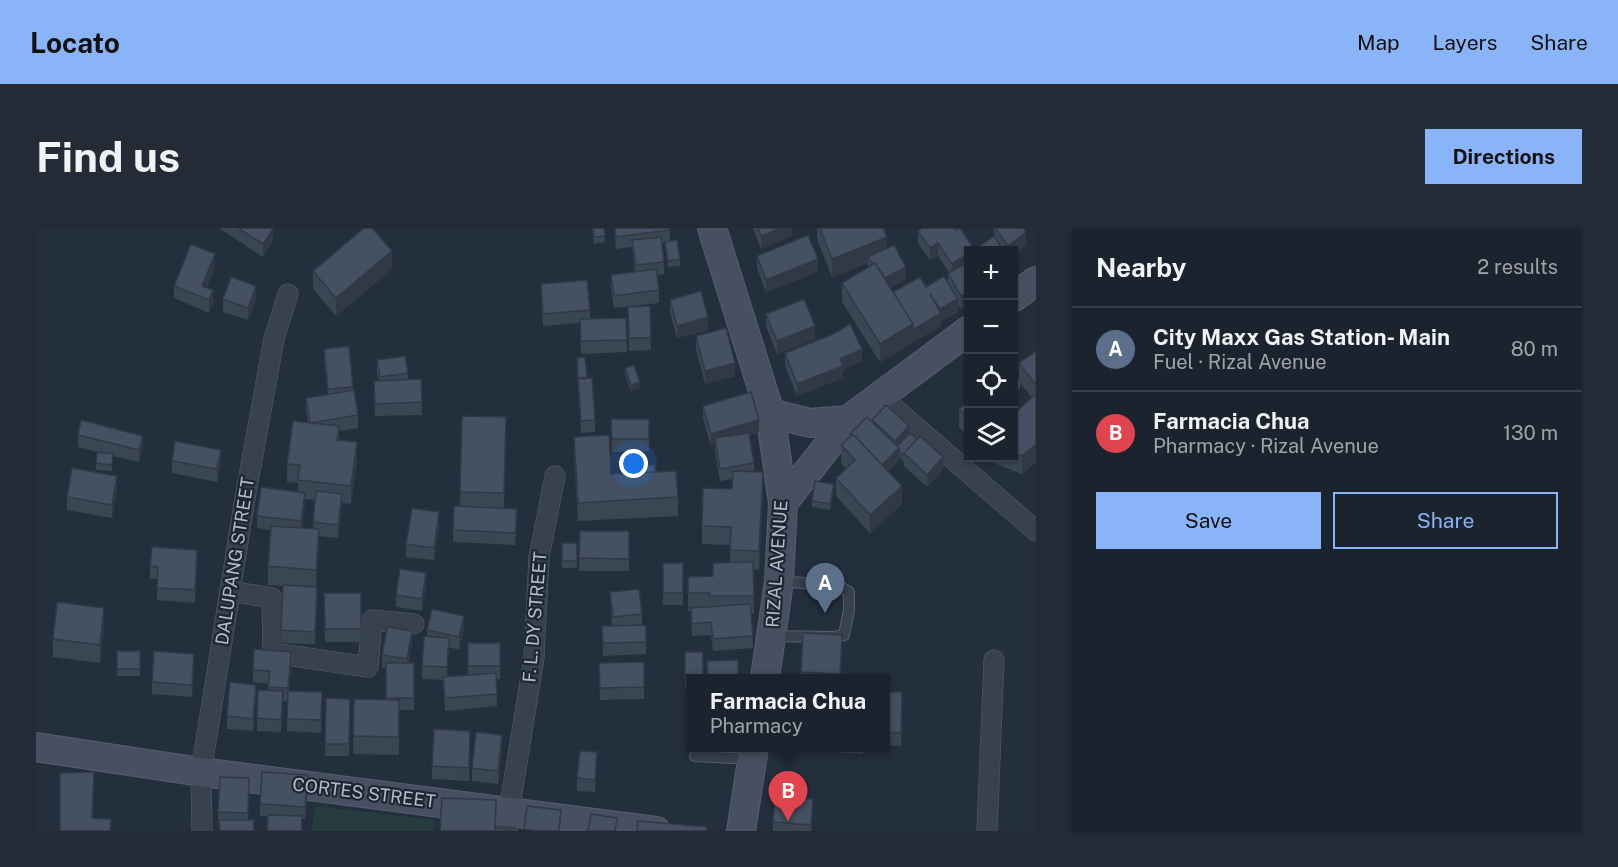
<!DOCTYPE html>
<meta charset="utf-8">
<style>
:root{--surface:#1b232e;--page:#242b36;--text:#f1f3f6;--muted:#a0a4aa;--line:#39404a;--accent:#8ab4f8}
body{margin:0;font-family:"Public Sans",sans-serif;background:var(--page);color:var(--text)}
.controls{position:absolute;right:18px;top:18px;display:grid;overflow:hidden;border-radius:0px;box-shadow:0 2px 4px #0004}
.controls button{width:54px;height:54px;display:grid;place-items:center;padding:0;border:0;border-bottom:2px solid var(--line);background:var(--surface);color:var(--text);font:30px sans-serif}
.you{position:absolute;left:598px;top:236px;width:21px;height:21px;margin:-15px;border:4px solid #fff;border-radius:50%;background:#1a73e8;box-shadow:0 0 0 9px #1a73e833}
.badge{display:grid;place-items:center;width:39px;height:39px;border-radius:50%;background:var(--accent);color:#fff;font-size:20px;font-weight:700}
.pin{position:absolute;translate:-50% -50px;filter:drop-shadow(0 2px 3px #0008)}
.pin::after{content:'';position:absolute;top:32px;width:21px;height:18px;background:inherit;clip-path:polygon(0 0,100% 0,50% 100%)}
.popup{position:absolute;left:650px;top:446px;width:204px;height:78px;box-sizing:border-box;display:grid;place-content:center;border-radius:0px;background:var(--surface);filter:drop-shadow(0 2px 4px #0005);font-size:20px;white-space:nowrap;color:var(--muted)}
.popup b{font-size:22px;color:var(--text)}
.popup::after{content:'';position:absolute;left:50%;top:100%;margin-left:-12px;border:12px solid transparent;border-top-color:var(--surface)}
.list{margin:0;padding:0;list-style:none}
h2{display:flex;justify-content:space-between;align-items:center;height:78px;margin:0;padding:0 24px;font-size:26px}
h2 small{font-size:20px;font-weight:400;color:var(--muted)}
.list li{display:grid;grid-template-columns:39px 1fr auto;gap:18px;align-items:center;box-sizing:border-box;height:84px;padding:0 24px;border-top:2px solid var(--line)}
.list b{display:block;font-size:22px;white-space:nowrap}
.list p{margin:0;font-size:20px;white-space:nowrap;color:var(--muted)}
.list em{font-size:20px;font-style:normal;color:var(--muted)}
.actions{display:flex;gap:12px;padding:18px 24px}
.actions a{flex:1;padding:14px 0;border:2px solid var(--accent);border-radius:0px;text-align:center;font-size:21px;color:var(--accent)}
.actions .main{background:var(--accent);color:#111}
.icon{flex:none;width:33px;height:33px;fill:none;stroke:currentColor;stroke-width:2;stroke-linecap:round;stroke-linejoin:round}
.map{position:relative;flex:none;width:1000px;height:603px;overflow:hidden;border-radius:0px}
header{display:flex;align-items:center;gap:36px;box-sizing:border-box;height:84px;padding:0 30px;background:var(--accent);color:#111}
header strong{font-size:28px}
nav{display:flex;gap:33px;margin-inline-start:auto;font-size:21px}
.intro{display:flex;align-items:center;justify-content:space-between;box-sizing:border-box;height:144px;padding:0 36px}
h1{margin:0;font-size:42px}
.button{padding:15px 27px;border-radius:0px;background:var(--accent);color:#111;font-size:21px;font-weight:700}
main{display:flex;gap:36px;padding:0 36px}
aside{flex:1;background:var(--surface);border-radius:0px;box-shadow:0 2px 4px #0004}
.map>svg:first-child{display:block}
.green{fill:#263c3f}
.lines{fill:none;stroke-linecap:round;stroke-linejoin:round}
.lane-casing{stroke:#565f6c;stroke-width:12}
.street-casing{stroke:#565f6c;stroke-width:21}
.secondary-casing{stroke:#565f6c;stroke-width:30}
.lane{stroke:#38414e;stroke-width:10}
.street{stroke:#38414e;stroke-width:20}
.secondary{stroke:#465061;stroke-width:28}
.wall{fill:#3b4654;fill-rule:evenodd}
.shaded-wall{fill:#303945}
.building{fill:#455162;stroke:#303945;stroke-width:1.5}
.labels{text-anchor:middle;stroke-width:4.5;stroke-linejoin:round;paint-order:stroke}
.street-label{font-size:18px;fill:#b4bcc9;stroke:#1d2633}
</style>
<header>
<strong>Locato</strong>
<nav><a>Map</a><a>Layers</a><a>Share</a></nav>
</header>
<div class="intro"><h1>Find us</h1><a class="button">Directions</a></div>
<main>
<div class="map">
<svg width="1000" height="603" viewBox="0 0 1000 603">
<rect width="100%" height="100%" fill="#242f3e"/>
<path class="green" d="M279 578 398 592 397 603H276Z"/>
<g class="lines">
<g class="lane-casing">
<path id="lane" d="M978 156V157
M736 408 798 409 808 407 813 382V364L803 358 743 353
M659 528 715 531"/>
</g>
<g class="street-casing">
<path id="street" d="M844 168 1000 303
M194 363 236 370 237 425 332 439 336 392 378 396
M166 603 165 544 209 270 238 111 252 66
M471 603 473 583 498 430 503 329 519 248
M951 603 958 432"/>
</g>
<g class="secondary-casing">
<path id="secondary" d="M676 0 734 185 747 275 743 353 729 450
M978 69 1000 53
M734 185 774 195 812 192
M747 275 812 192 933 102
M0 519 165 544 620 603
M705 603 718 520"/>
</g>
<use href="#lane" class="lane"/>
<use href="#street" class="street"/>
<use href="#secondary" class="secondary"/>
</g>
<path class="wall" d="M183 0H236L237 13 227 29Z
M556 0H568L569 14 558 16Z
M578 0H634V13L644 31V38L632 39 629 20V15H626L628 34V46L621 47 623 62V75L578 80 575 59V47L599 44 596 19 580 21Z
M717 0H756V8L725 21Z
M781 0H847L851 20 870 52 854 59 857 64 890 59 912 54V45L913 44 902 28 894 32 882 15V3L938 22H933V77L925 81 922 76V84L905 93V98L844 134 806 74V55L832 39V35L796 49 781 11Z
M957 0H987L990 17 978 27V22H944V18L958 8V2Z
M721 28 782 44 730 64 721 40Z
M179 39 171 59 177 75 173 85 138 70V58Z
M356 41 300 88 277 61V43Z
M505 56 554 82V91L590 90 591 124 545 126 544 95 507 98Z
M187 71H220L212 92 187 84Z
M634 72 672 102 641 110 634 84Z
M614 78 615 122 593 123 592 79Z
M730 86 779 111 741 126 730 98Z
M660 108 699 148 669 156 660 121Z
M313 118 317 162 322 187V200L303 203V212L321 232 315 276 306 275 302 310 283 308 280 359 281 371 279 416 245 415 247 358 232 357V338L235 302 221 300V288L262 264V255L251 254V236L272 195 270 182V170L292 166 288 133V121ZM269 271 279 272 277 301 266 300Z
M1000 123V234L986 246 955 234 950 230H978V185H979L996 170 983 153V135Z
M749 125 826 133 807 142V150L761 168 749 138Z
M541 130 551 149 559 192V204L545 205Z
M341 132 372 145V152L385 151 386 187 339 188 338 153 343 152 341 145Z
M589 140 604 160 595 163 589 146Z
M933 173V209L923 199V181Z
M667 178 723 204 713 207 718 235V243L727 262 723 342 717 341 718 386H715L717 420 677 423 675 407 656 408 655 383H652V349L677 348 694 335V317L666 316V298L696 261V251L684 253 679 223V217L675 218 667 191Z
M426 188 470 189 468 280 481 293 479 317 417 314V302L424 278Z
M575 191H613V223L576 224Z
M836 192 873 206 907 242 891 259 868 238V234L863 229V232L852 243 866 276 834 305 800 268V250L810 241 805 235V217L814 209V206L836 194Z
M42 207 107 220 103 234 77 228 76 243 60 242V235L64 225 42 219Z
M538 209 575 246 619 244 642 269V288L542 293 538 227Z
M136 233 185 234 181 254 136 245Z
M81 261 76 290 31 282V269Z
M798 262 794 282 776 279V273Z
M403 297 398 332 370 329V316Z
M544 303H593V343H543Z
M526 315H541V340H526Z
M161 335 159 375 121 372V351H114V338Z
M627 335H647V377H627Z
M390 358 386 383 360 379V367Z
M574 364 606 386V397H610V426L567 428 566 398H576Z
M288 365H325V414H289Z
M68 398 64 435 17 429V411Z
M428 400 423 422 413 419 411 449 432 447V415H464V451H460L461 478 409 483 407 452 386 451V438L391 409V402Z
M376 416 372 435H378V482H363V527L317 526 318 471 350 472V440H346V427Z
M806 419 805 450H765V444Z
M81 423H104V448H81Z
M649 424H667V450H654V461H649Z
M608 434V471L564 472 563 435Z
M255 437 253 463 286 464 285 505 251 503V473H247L245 504 221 503V490L232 463 233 456 217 454V442Z
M158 438 156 469 116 466V454Z
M849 464 866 477 865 518 849 517Z
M220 469 217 503 191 501V488Z
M290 470 314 471 313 528H289Z
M434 515 433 553 396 551V538Z
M466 519 462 556 436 553V540Z
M777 519H827V526L777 523Z
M561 537 559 564 541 563V550Z
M272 560 269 591 224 588V576Z
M213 563 212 592 182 597V584Z
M777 584 775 603H737V594Z"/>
<path class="shaded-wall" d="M745 0H756V8L725 21V8Z
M237 1V13L227 29V16Z
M990 4V17L978 27V22H972V18Z
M851 9V28L832 29V35L796 49V31Z
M902 15V28L894 32V20Z
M356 23V41L300 88V70Z
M933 25V37L916 48V36Z
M179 26V39L166 70V58Z
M782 31V44L730 64V52Z
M870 39V52L846 64V51Z
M220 58V71L212 92V80Z
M177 62V75L173 85V72Z
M933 64V77L925 81V68Z
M922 71V84L905 93V98L844 134V116L877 96 904 86V81Z
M672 89V102L641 110V98Z
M779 98V111L741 126V113Z
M826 121V133L807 142V150L761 168V156L804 131Z
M699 135V148L669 156V143Z
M604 154V160L595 163V157Z
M723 192V204L680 217 679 210V217L675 218V206Z
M873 198V211L863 222V232L846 249V237L859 223V213Z
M107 208V220L103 234V222Z
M321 214V232L315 276V258Z
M1000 216V234L986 246V228Z
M185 222V234L181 254V241Z
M907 229V242L891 259V247Z
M727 244V262L723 342V323Z
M81 248V261L76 290V277Z
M798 256V262L794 282V276Z
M866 258V276L834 305V287Z
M269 265V277L265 306V293Z
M306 266V279L302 310V297Z
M403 284V297L398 332V320Z
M283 301V320L280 360V342Z
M161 322V335L159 375V362Z
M390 345V358L386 383V371Z
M68 380V398L64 435V417Z
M428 388V400L423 422V409Z
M376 403V416L371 444V431Z
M255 424V437L252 473V460Z
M158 426V438L156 469V457Z
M220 457V469L217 503V491Z
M466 507V519L462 556V543Z
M561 524V537L559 564V552Z
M58 544V567L56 603Z
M272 547V560L269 591V579Z
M777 571V584L775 603V597Z"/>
<path class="building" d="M202 0H236L237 1 227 16Z
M328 0H336L356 23 300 70 277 43Z
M557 0H568L569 8 558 9Z
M579 0H634V2L580 9Z
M722 0H745L725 8Z
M784 0H847L851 9 796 31Z
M886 0H919L920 2 924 0 938 21 936 22H933V25L916 36 902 15 894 20 882 3Z
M959 0H987L990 4 972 18Z
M772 7 782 31 730 52 721 28Z
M958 8 967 22H946L944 18Z
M625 9 628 34 600 37 596 12Z
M641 12 644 31 632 33 629 14Z
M155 16 179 26 166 58 177 62 173 72 138 58Z
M858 17 870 39 849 50 839 35 837 36 832 29Z
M933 34V64L925 68 912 45Z
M839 35 877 96 844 116 806 55Z
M620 41 623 62 578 68 575 47Z
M908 48 922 71 904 81 894 66 905 85 877 102V96L857 64 884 49 890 59Z
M195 49 220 58 212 80 187 71Z
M551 52 554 82 507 86 505 56Z
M665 63 672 89 641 98 634 72Z
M768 71 779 98 741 113 730 86Z
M614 78 615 110H593L592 79Z
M590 90 591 112 545 113 544 91Z
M814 96 826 121 804 131 807 138 761 156 749 125 795 107Z
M690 100 699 135 669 143 660 108Z
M313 118 317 159 292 161 288 121Z
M1000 123V157L983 135Z
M369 128 372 145 344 149 341 132Z
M549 129 551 149 542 150 541 130Z
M598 137 604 154 595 157 589 140Z
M556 150 559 192 545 193 542 151Z
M385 151 386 174 339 176 338 153Z
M318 162 322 187 274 195 270 170Z
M1000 162V216L986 228 978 225V185H979L1000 166Z
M715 164 723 192 675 206 667 178Z
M933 173V191L923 181Z
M850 177 873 198 859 213 836 192Z
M426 188 470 189 468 265 424 264Z
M831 189 863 220 846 237 817 206 816 207 814 206Z
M575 191H613V211H576Z
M45 192 107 208 103 222 42 207Z
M257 193 303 198 301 212 321 214 315 258 262 252 264 237 251 236Z
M713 205 718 235 684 241 679 210Z
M874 205 881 211 868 225V228L863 223V220L861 218Z
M817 206 866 258 834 287 800 250 819 232 805 217Z
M573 207 575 246 640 243 642 269 542 275 538 209Z
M884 208 907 229 891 247 868 225Z
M139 213 185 222 181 241 136 233Z
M61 224 77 226 76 237 60 235Z
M595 237H619V244L595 245Z
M36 240 81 248 76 277 31 269Z
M697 243 727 244 723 323 694 322 695 299 666 298 667 260 696 261Z
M779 253 798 256 794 276 776 273Z
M225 259 269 265 265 293 221 288Z
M280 263 306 266 302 297 277 294Z
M418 278 481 281 479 305 417 302Z
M376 280 403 284 398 320 370 316Z
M235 298 283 301 280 342 232 338Z
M544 303H593V331L543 330Z
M526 315H541V333H526Z
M116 319 161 322 159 362 121 360 122 339 114 338Z
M717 334 718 368H674V365H652V349L677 348V335Z
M627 335H647V365H627Z
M364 341 390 345 386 371 360 367Z
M247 357 281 359 279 404 245 402Z
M603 361 606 386 577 389 574 364Z
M288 365H325V401H289Z
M21 374 68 380 64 417 17 411Z
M714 376 717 408 677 411 675 394 656 396 655 380Z
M396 381 428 388 423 409 391 402Z
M610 397V414L567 415 566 398Z
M351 399 376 403 371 431 346 427Z
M767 405 806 407 804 446 765 444Z
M388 408 413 410 411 439 386 438Z
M432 415H464V438H432Z
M218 421 255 424 252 460 232 459 234 443 217 442Z
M81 423H104V441H81Z
M118 423 158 426 156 457 116 454Z
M649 424H667V448H649Z
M702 432V450H672L671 433Z
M608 434V459L564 460 563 435Z
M350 435H378V470H350Z
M460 445 461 466 409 470 407 449Z
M194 454 220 457 217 491 191 488Z
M222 462 247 463 245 492 221 490Z
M252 463 286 464 285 492 251 491Z
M849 464H866L865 505 849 504Z
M290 470 314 471 313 516H289Z
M318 471 363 472V509L317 508Z
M398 501 434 503 433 540 396 538Z
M440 504 466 507 462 543 436 540Z
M544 523 561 524 559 552 541 550Z
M58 544 56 590 75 591 74 603H24V545Z
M226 544 272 547 269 579 224 576Z
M184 549 213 550 212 585 182 584Z
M739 568 777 571 775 597 737 594Z
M406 570 460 572 459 603H404Z
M491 578 525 582 523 603H503L488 601Z
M555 586 581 590 579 603H552Z
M232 587 266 588V603H231Z
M183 592H218V603H184Z
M602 593 671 599 670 603H601Z"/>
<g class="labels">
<g class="street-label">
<text transform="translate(199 333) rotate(-81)" y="6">DALUPANG STREET</text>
<text transform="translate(741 336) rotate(-86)" y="6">RIZAL AVENUE</text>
<text transform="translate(499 389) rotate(-85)" y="6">F. L. DY STREET</text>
<text transform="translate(328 565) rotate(7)" y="6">CORTES STREET</text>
</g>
</g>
</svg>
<div class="controls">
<button>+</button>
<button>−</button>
<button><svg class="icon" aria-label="locate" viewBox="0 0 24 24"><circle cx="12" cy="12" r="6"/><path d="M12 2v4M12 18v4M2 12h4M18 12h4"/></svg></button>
<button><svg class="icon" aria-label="layers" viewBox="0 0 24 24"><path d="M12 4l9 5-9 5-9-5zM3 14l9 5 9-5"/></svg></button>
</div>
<div class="you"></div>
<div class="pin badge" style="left:789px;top:385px;background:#5c6f8a">A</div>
<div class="pin badge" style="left:752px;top:593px;background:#e0444e">B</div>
<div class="popup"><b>Farmacia Chua</b>Pharmacy</div>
</div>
<aside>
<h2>Nearby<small>2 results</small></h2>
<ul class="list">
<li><span class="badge" style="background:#5c6f8a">A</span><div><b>City Maxx Gas Station- Main</b><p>Fuel · Rizal Avenue</p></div><em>80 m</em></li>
<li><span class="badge" style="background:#e0444e">B</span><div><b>Farmacia Chua</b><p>Pharmacy · Rizal Avenue</p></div><em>130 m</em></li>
</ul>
<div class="actions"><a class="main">Save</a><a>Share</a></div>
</aside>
</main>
